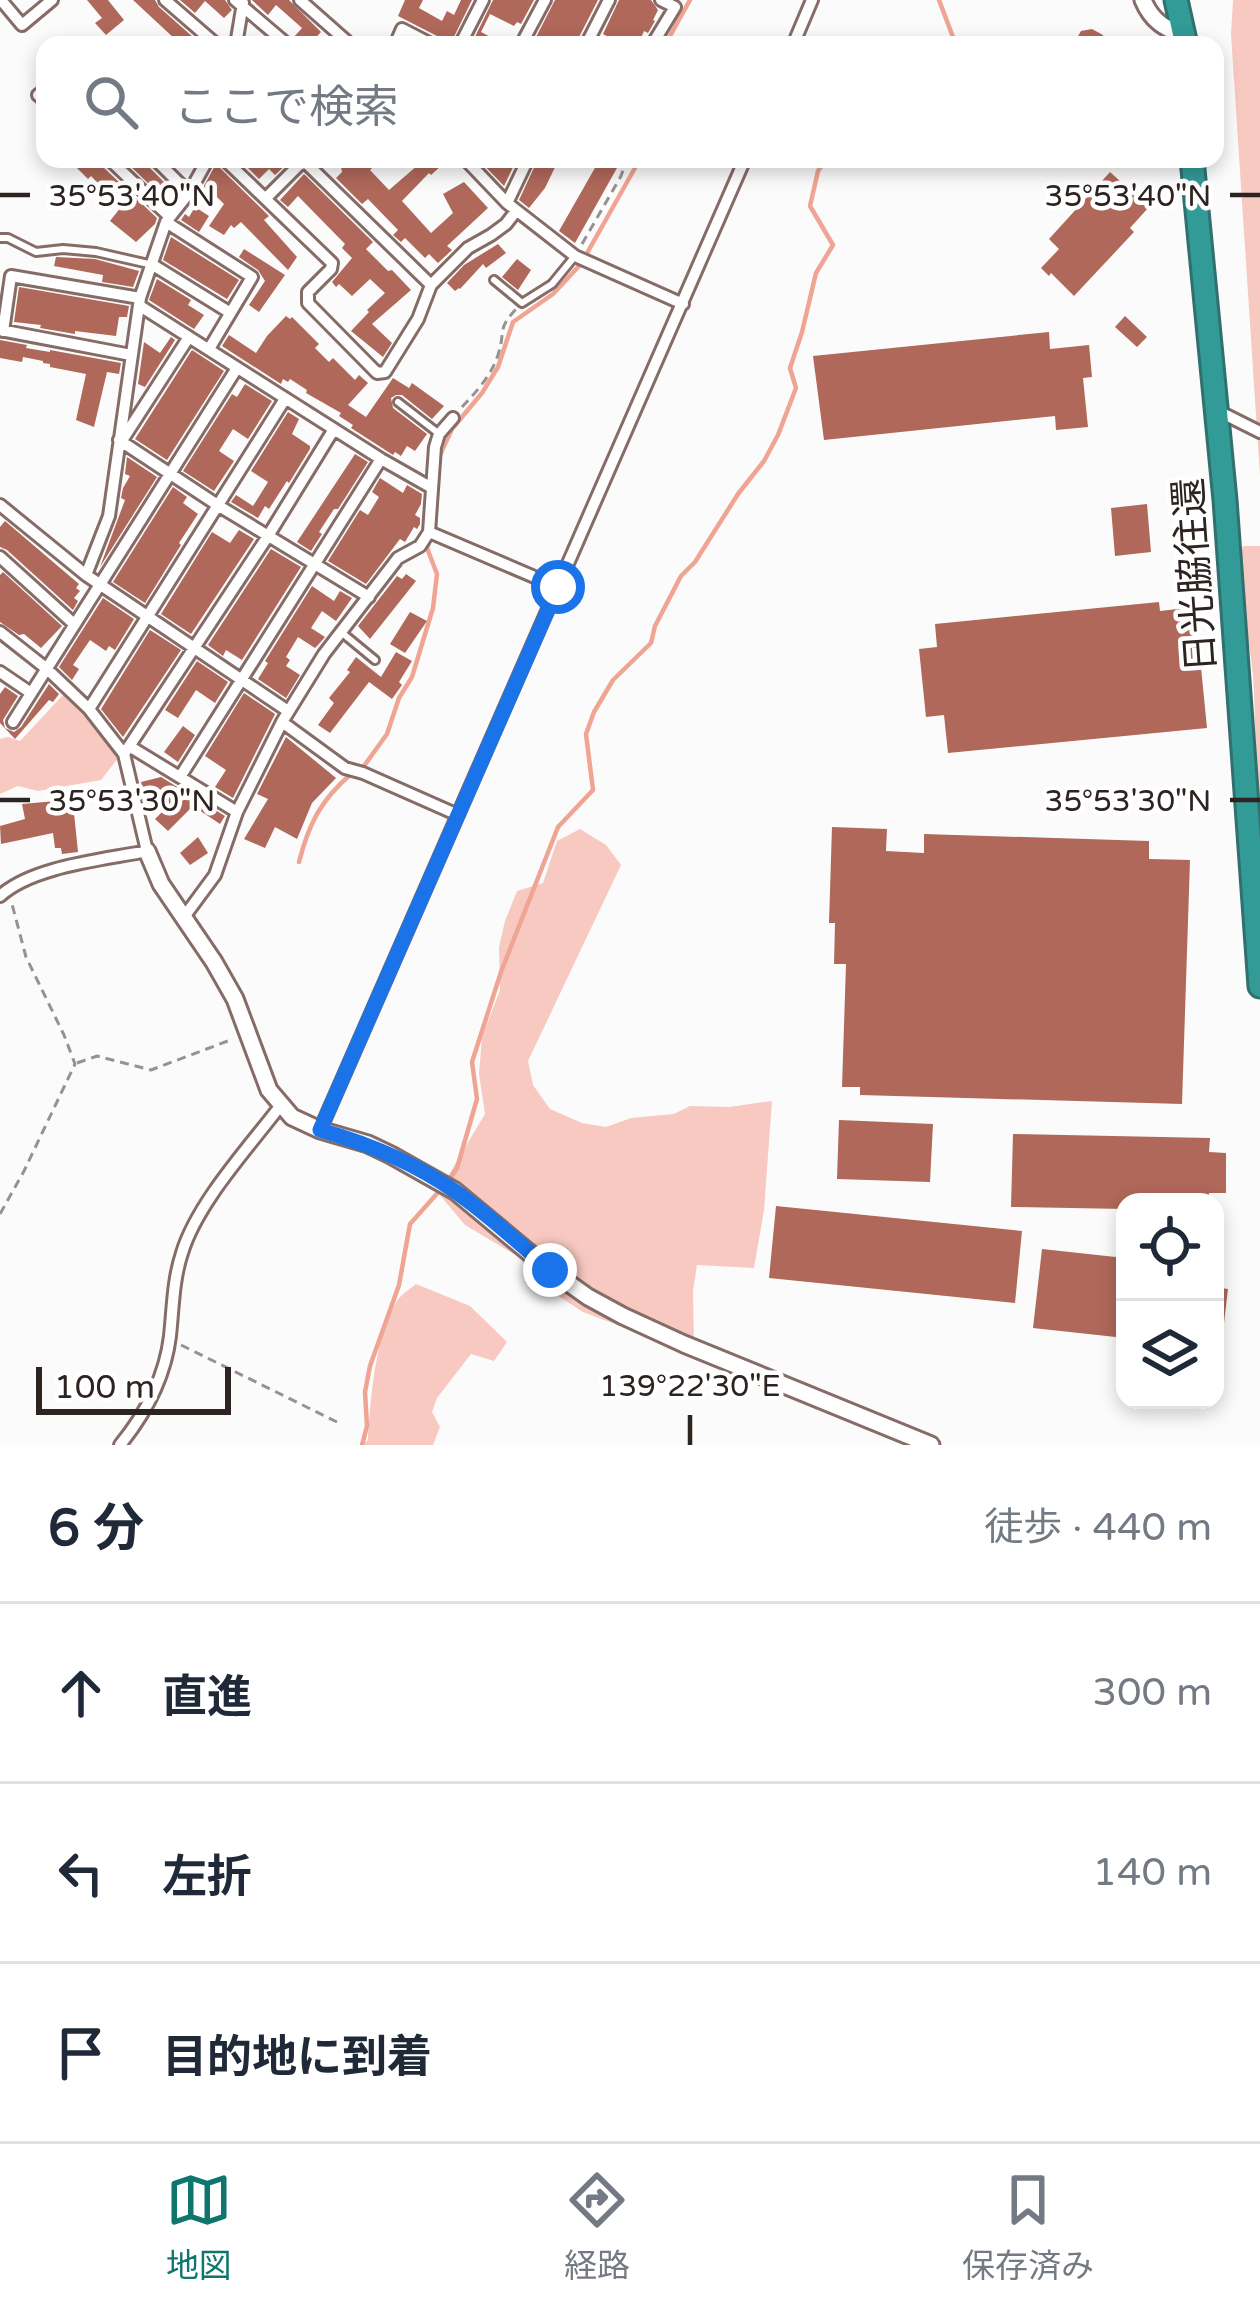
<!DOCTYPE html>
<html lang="ja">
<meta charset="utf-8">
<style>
:root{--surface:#fff;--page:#f2f2f3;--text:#1f2937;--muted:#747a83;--line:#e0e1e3;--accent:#0f766e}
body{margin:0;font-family:"Varela Round","Noto Sans JP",sans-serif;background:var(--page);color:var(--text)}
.controls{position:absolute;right:36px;bottom:36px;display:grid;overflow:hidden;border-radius:24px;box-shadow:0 6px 18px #0003}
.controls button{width:108px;height:108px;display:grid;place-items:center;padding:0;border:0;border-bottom:3px solid var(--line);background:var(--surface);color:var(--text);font:60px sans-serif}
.scale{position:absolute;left:36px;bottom:30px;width:195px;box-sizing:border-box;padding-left:12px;border:6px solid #2d2321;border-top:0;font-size:33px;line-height:42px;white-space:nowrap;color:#2d2321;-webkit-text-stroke:9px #fff;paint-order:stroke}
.stop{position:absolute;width:36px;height:36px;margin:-27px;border:9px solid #1a73e8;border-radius:50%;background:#fff}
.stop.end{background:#1a73e8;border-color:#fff;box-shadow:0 3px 12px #0008}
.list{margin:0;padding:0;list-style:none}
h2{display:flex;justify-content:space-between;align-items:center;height:156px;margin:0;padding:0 48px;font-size:51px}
h2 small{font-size:39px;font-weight:400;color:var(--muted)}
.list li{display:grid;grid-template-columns:78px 1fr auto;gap:36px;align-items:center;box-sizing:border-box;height:180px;padding:0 48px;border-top:3px solid var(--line)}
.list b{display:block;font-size:45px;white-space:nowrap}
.list em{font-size:39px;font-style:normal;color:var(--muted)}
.icon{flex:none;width:66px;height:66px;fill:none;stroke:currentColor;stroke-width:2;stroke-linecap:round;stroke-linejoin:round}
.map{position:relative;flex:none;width:1260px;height:1445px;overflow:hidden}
.search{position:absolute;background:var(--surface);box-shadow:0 6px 18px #0003;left:36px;right:36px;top:36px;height:132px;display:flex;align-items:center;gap:30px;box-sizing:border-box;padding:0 42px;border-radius:24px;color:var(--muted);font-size:45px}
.sheet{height:696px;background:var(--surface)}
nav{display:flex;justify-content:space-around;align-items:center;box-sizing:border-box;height:168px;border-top:3px solid var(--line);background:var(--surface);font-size:33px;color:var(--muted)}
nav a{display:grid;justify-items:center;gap:6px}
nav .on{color:var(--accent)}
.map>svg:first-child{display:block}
.green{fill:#f7c9c0}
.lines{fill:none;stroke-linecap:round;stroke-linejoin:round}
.stream{stroke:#f0a493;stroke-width:4.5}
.building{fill:#af685a}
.lane-casing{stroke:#856c67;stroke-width:12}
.street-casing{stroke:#856c67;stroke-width:16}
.secondary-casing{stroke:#856c67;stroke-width:21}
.highway-casing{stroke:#30706e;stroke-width:27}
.path{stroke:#979291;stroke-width:3;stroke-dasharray:9 6;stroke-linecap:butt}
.lane{stroke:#fff;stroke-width:6}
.street{stroke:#fff;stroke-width:10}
.secondary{stroke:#fff;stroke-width:15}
.highway{stroke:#329a97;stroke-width:21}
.route{stroke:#1a73e8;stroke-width:15}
.ticks{fill:none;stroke:#2d2321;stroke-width:4.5}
.labels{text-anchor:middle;stroke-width:9;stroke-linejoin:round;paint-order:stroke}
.street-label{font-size:39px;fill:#2d2321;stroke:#fff}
.ticks-label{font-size:30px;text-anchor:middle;fill:#2d2321;stroke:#fff;stroke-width:9;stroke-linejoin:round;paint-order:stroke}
</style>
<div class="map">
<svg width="1260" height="1445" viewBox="0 0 1260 1445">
<rect width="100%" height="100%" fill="#fbfbfb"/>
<path class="green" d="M1233 0H1260V476L1231 34Z
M1243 546H1260V825C1251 773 1258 719 1252 666 1248 627 1231 585 1243 546Z
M63 695 89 718 119 757 101 780 38 791 18 786 0 794V739L8 737 20 741Z
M580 829 606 845 621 865 528 1061 533 1085 550 1109 582 1123 606 1127 631 1118 674 1114 690 1106 729 1107 772 1101 764 1210 754 1268 697 1265 693 1291 694 1345 681 1349 583 1312 540 1284 541 1270 465 1225 438 1193 485 1114 479 1074 482 1037 500 990 499 947 505 921 517 891 543 883 557 841Z
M416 1284 470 1306 507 1342 494 1361 471 1354 437 1398 432 1412 440 1427 433 1445H362L368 1440C370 1403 376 1324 401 1296 405 1292 411 1288 416 1284Z"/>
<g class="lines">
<path class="stream" d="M939 0 956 45
M665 45 690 0
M586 255 640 159
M439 457 452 429 482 393 498 367 513 322 553 294 579 266
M435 528 438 474
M364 766 387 734 399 698 412 677 433 608 437 574 427 548 429 543
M299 862C309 823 321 800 351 774
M449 1180 457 1168 477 1099 472 1062 501 972 558 827 593 790 586 734 594 712 613 680 651 643 655 626 681 576 695 562 738 494 764 461 778 435 796 388 790 368 802 332 816 273 833 245 810 206 818 171 826 159
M362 1445 367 1426 365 1392 370 1366 399 1285 410 1224 442 1188"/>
</g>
<path class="building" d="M87 0H108L124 20 106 35 95 23 102 18Z
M133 0H155L159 7 202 45H171L176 40Z
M180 0H225L232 10 224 18 205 1 195 13Z
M252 0H289L321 32 309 45H298L294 37 302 28 276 5 268 15Z
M405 0H423L419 8 442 21 447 11 454 15 461 0H472L450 45H443L437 36 398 16Z
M493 0H534L521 24 517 22 514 26 490 14 481 32 506 45H471Z
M555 0H598L575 45H532Z
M619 0H651L658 10 653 20 655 21 648 33 644 31 638 45 618 42 603 34Z
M1092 29 1103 35 1105 45H1073L1081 31Z
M68 159H99L102 166 157 218 155 224 136 242 110 221 121 207 91 176 88 179Z
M123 159H145L148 166 167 185 158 193Z
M254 159H286L289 162 275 175 269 169 259 179 246 166Z
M349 159H382L370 170 389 190 425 159H437L442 165 431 175 429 173 402 201 431 233 453 213 443 194 464 182 488 208 447 246 452 250 438 263 429 254 425 258 405 238 401 242 393 235 398 230 368 199 362 204 336 178 342 172 341 167Z
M478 159H517L504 186Z
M538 159H559L545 188 529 208 519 200Z
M600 159H622L575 243 559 231Z
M216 164 269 216 264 220 297 257 288 270 241 222 234 228 231 225 224 235 209 226 224 204 211 191 204 198 200 193Z
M1110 172 1149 207 1130 228 1134 232 1074 296 1051 273 1049 276 1041 268 1059 249 1049 239Z
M304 174 373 242 366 249 388 271 392 270 411 290 372 324 392 343 383 357 351 331 369 312 367 310 385 293 370 279 352 296 339 284 336 287 332 282 352 258 342 248 345 244 298 196 288 207 280 200Z
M195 207 209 216 199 232 181 220 185 214 189 217Z
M171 237 239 280 227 299 163 260Z
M498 244 506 253 486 268 483 264 460 289 459 288 455 291 447 283 464 265Z
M244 249 285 275 259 312 249 305 265 281 258 270 239 257Z
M56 257 95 259 139 271 133 287 102 282 103 275 54 266Z
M517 259 531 270 518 290 502 277Z
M157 279 191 300 188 305 204 315 194 329 149 300Z
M19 287 129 306 127 317H119L116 336 75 331V334L40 328 41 325 14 322Z
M286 316 290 319 292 317 319 344 315 348 329 362 333 358 355 380 359 375 368 383 348 405 366 417 393 378 409 388 412 383 444 406 432 419 402 395H396L391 398 393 408 427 434 415 451 407 446 401 456 395 452 393 455 351 428 353 425 339 416 341 413 306 393 307 390 290 379 288 382 283 379 281 384 222 346 229 335 256 353 267 336Z
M1125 316 1147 337 1137 347 1115 327Z
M1049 332 1050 349 1089 345 1092 377 1083 378 1088 427 1056 430 1055 416 824 440 813 356Z
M171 337 175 340 145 387 138 384 144 342 160 353Z
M0 340 27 345 26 348 50 352V350L121 363 119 374 107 372 94 427 76 420 86 374 50 367V364L43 363V361L23 357 22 362 0 358Z
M192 350 224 371 167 460 135 439Z
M245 384 272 401 248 439 233 429 219 451 234 461 214 491 183 471 232 394 237 397Z
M288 412 299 419 292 434 310 446V449L289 483 287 481 269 509 265 506 258 518 231 502 236 495 253 506 268 482 251 471Z
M355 454 368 462 338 509H334L319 532 322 534 311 551 297 542Z
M127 457 157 477 100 567 125 500 121 498 123 488 130 476 125 474Z
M380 478 403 493 407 485 422 494 421 504 415 515 420 518V524L417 529 414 527 405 542 400 539 366 584 328 561 360 510 368 515 379 497 372 492Z
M173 487 187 497 183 503 198 514 179 543 181 545 145 603 113 582Z
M1147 504 1151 552 1115 556 1111 508Z
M5 521 79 584 76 588 80 591 74 598 78 601 73 610 7 550 0 547V527Z
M239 530 254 539 191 634 161 614 212 532 230 543Z
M271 549 301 567 242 660 226 650 223 656 208 645Z
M3 572 62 626 41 648 24 634 19 635 0 622V575Z
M406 574 416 581 370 639 358 626 397 576 402 579Z
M312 586 334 601 340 591 352 598 336 621 322 611 311 628 325 637 318 645 315 648 298 637 286 657 290 660 286 666 300 675 286 698 258 679 268 663 265 661Z
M103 598 134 619 115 650 109 646 106 651 90 640 73 665 79 669 72 680 59 667Z
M1159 602 1160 611 1195 607 1207 728 948 753 944 715 926 717 919 649 937 647 935 624Z
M410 612 427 621 405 653 390 644Z
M150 630 181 650 123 737 101 709Z
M396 652 412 661 399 682 402 685 392 699 369 682 330 733 318 725 334 703 329 698 350 672 347 670 356 657 381 677Z
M197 661 228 682 215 703 196 690 178 718 165 710Z
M49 684 59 694 53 702 49 700 15 739 0 723V694L5 687 18 696 3 720 5 728 14 732 21 727Z
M244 693 275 714 233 798 215 787 226 770 205 756Z
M183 726 195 735 178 762 164 752Z
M286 737 336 778 312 803 297 839 275 827 265 848 244 839 268 799 257 794Z
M161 777 225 816 220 824 193 806 168 831 155 819 162 812 158 797 150 799 144 795 141 782Z
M67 800 74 813 78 852 62 854 61 848H55L53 833 1 844 0 826 25 819 22 804Z
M832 827 887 829 886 851 924 853V834L1149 841V859L1190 860 1182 1104 860 1095V1087H842L846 964H834L835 923H829Z
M198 837 208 853 190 865 180 853Z
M839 1120 933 1124 930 1182 837 1179Z
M1013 1134 1210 1138 1209 1152 1226 1153V1193H1209V1202H1125V1209L1011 1207Z
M776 1206 1022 1231 1015 1303 769 1278Z
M1042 1249 1125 1258V1338L1033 1328Z
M1215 1287 1228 1289 1222 1340H1215Z"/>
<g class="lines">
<g class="lane-casing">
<path id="lane" d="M0 238H8L36 252 63 249 96 252 153 265
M494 280 522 303 552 284 575 256
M398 402 438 433
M341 632 375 660"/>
</g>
<g class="street-casing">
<path id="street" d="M1 0 22 25 52 0
M165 0 217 45
M235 0 288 45
M300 0 351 45
M236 45 243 3
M395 45 402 29 433 45
M460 45 483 0
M521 45 545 0
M586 45 609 0
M652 45 675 7 661 0
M793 45 812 0
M45 90 38 95 45 101
M109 159 169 216
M155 159 189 193
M224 159 332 263 331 269 308 292V303L377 373 385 372 418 319 431 285 468 248 491 235 506 224 516 211
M465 159 507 203 575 256 683 304
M266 198 299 165 305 162 431 285
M507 203 528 159
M166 222 252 277 209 349
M153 265 229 312
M140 306 381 459 432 488
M0 330 131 355
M3 331 11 276 140 298
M1216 410 1260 432
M119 440 219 506 369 597
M121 442 189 337
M0 505 86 575 288 711
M429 532 558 587
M0 557 74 624
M86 575 109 516 140 298 166 222 189 193 208 159
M0 632 47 669 89 709 124 754 147 851C103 860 33 866 0 896
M0 672 31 693
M89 709 285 399
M13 722 237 368
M282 722 345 768 363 773 458 815
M129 746 237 812
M124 754 268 536 334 429
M180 777 381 459
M184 917 215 875 237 812 282 722 324 654 398 558 420 546 429 532 435 447 439 434 453 418
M320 1130 745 159
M120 1445C146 1413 165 1378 170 1336 173 1308 173 1280 182 1253 197 1203 249 1147 281 1105"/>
</g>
<g class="secondary-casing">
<path id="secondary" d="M1143 0C1152 22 1165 28 1186 37
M147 851 161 884 214 962 235 999 269 1090 292 1117 320 1130 368 1144 391 1155 455 1191 550 1270 588 1297 623 1316 684 1344 931 1445"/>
</g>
<g class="highway-casing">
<path id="highway" d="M1176 0 1186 45
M1192 159 1225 500 1260 986"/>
</g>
<path class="path" d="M582 244 621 176 627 159
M462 407C477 391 491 376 498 355 506 331 496 330 517 308
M77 1063 97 1056 151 1070 233 1039
M0 1214 24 1171 75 1064 64 1035 26 957 12 904
M181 1345 337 1422"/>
<use href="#lane" class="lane"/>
<use href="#street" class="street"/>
<use href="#secondary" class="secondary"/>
<use href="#highway" class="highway"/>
</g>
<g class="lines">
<path class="route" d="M550 1270C519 1243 489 1215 456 1192 415 1163 369 1144 320 1130L558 587"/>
</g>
<path class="ticks" d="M0 195H30M1230 195H1260M0 800H30M1230 800H1260M690 1415V1445"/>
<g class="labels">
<g class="street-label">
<text transform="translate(1194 575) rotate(-94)" y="14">日光脇往還</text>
</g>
</g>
<g class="ticks-label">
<text x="132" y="206">35°53'40"N</text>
<text x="1128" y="206">35°53'40"N</text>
<text x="132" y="811">35°53'30"N</text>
<text x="1128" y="811">35°53'30"N</text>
<text x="690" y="1396">139°22'30"E</text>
</g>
</svg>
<div class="controls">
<button><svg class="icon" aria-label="locate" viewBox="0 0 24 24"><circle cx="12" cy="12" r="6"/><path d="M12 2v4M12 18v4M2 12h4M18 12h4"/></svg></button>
<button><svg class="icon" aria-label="layers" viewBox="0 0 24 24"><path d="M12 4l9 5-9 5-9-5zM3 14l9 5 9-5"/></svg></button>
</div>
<div class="scale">100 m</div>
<div class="stop" style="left:558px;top:587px"></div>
<div class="stop end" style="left:550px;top:1270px"></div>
<div class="search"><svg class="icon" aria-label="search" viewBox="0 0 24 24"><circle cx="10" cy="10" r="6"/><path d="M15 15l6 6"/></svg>ここで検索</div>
</div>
<section class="sheet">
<h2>6 分<small>徒歩 · 440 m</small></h2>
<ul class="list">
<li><svg class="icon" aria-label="ahead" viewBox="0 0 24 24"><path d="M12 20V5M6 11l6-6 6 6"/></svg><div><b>直進</b></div><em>300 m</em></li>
<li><svg class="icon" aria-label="left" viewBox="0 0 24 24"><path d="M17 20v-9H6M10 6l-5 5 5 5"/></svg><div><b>左折</b></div><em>140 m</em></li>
<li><svg class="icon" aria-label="arrive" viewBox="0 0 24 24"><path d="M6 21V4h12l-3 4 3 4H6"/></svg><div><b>目的地に到着</b></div></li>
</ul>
</section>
<nav>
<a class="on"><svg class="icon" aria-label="map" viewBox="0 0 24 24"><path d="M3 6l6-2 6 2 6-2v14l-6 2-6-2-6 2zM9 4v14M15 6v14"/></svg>地図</a>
<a><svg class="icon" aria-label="directions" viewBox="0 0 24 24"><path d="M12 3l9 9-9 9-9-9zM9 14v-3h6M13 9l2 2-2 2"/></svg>経路</a>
<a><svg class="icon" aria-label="saved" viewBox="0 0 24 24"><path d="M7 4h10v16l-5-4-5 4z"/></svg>保存済み</a>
</nav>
